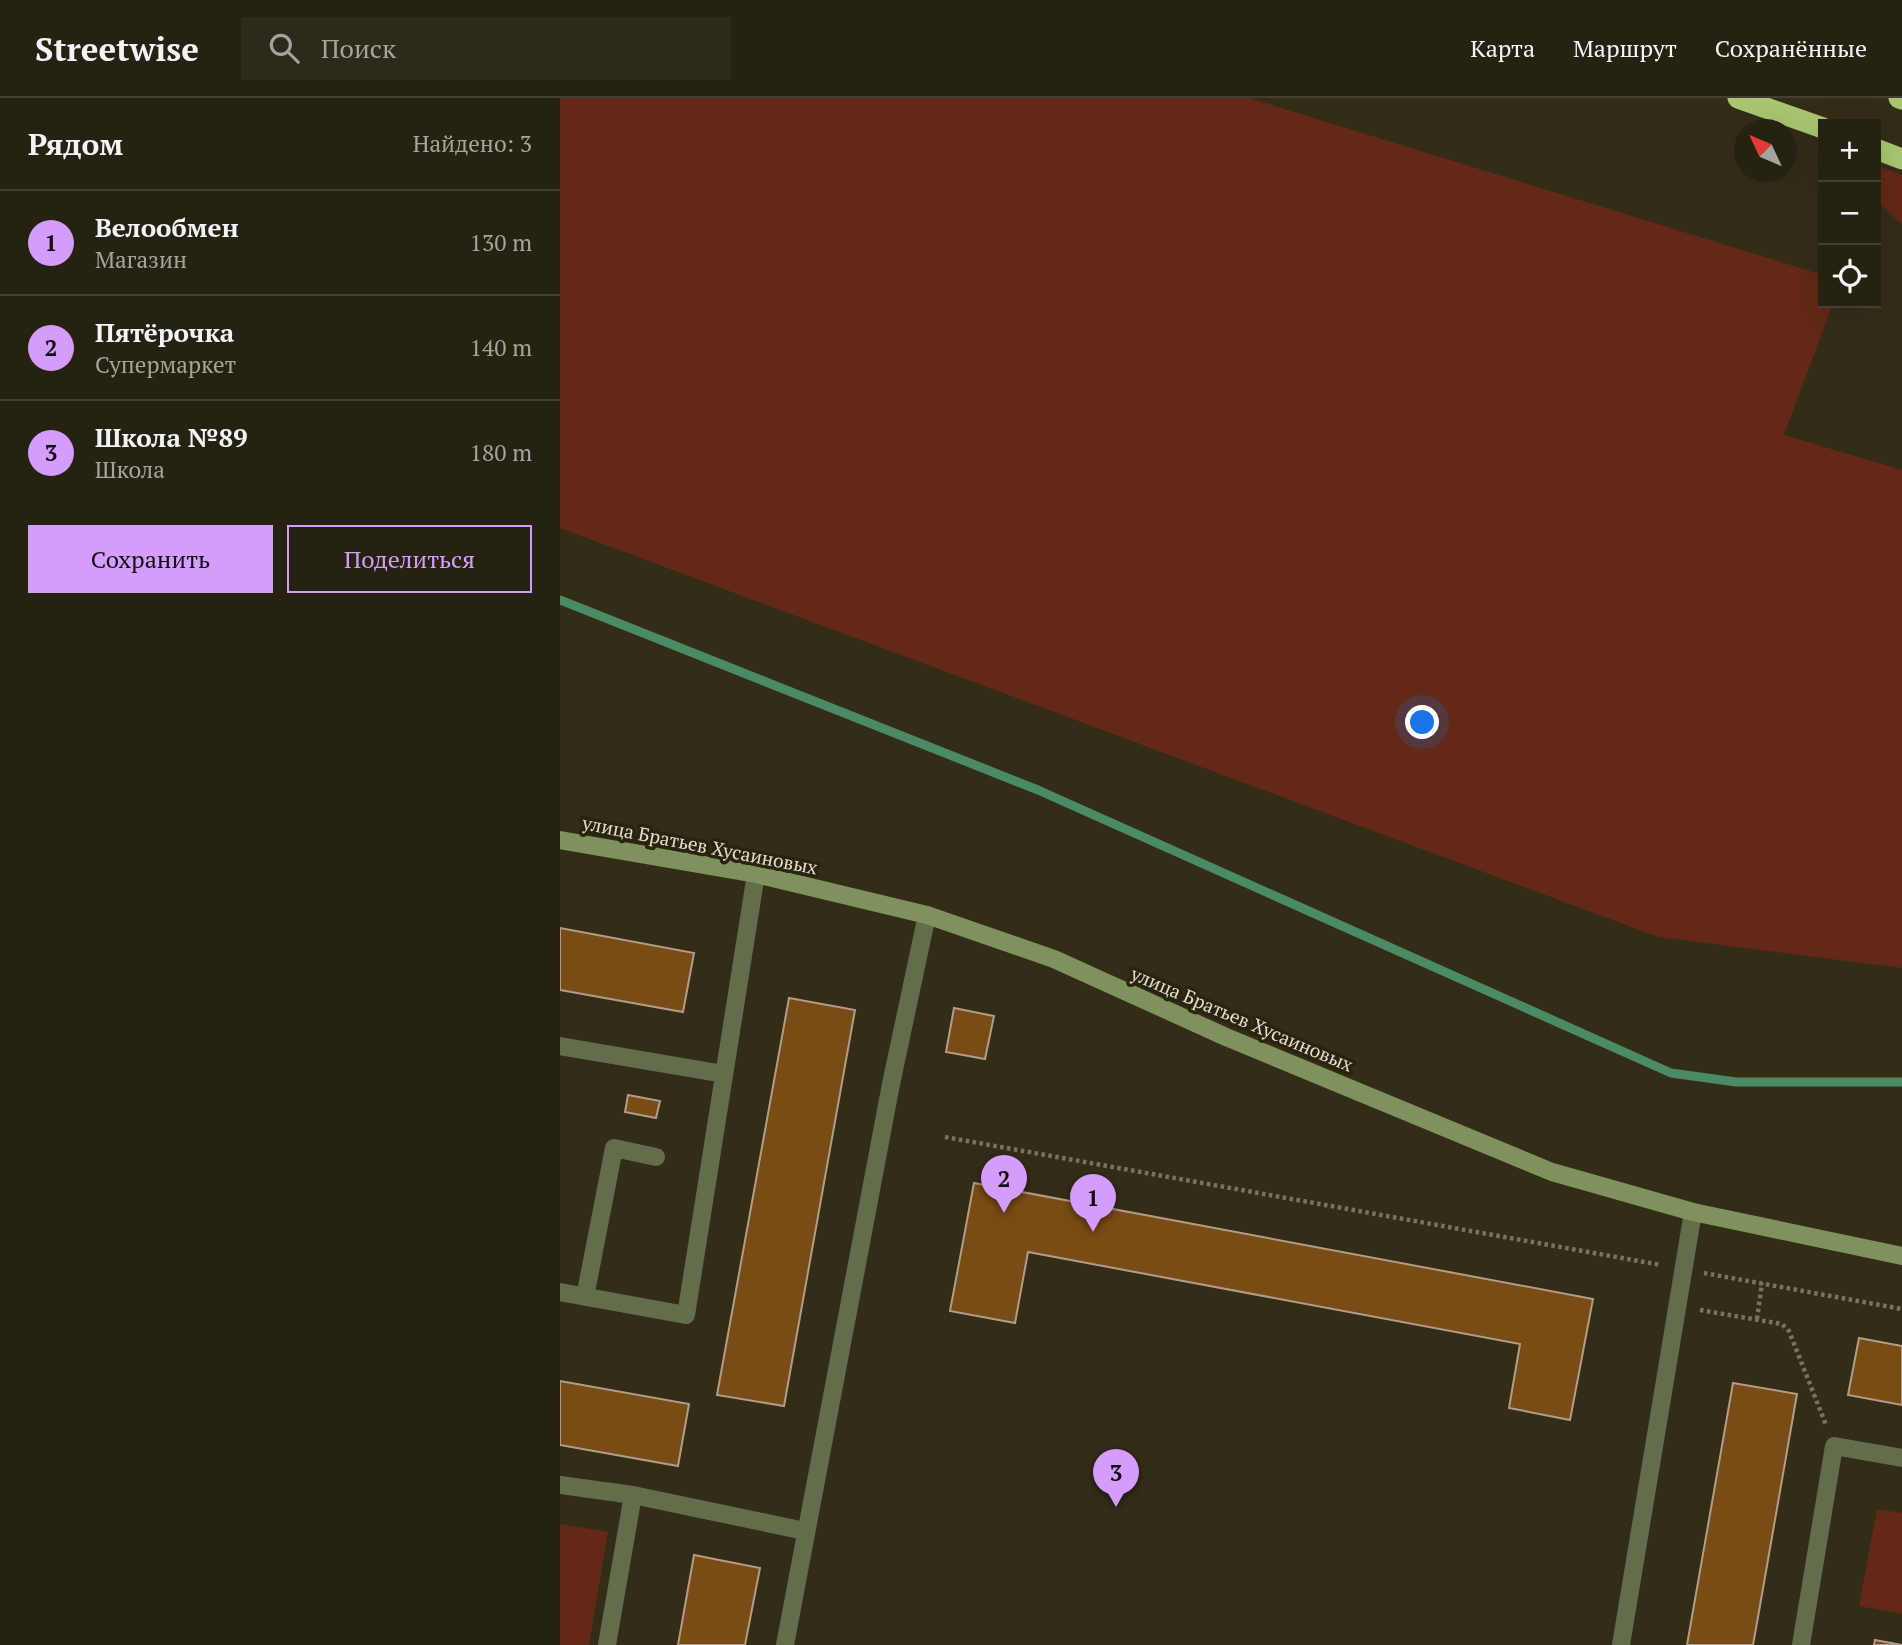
<!DOCTYPE html>
<html lang="ru">
<meta charset="utf-8">
<style>
:root{--surface:#262212;--page:#2e2a1b;--text:#f1f3f6;--muted:#a4a49f;--line:#423f32;--accent:#d59cfb}
body{margin:0;font-family:"PT Serif",serif;background:var(--page);color:var(--text)}
.controls{position:absolute;right:21px;top:21px;display:grid;overflow:hidden;border-radius:0px;box-shadow:0 7px 28px #0002}
.controls button{width:63px;height:63px;display:grid;place-items:center;padding:0;border:0;border-bottom:2px solid var(--line);background:var(--surface);color:var(--text);font:35px sans-serif}
.compass{position:absolute;left:1174px;top:21px;width:63px;height:63px;border-radius:50%;background:var(--surface);box-shadow:0 7px 28px #0002;rotate:314deg}
.you{position:absolute;left:863px;top:625px;width:24px;height:24px;margin:-18px;border:5px solid #fff;border-radius:50%;background:#1a73e8;box-shadow:0 0 0 10px #1a73e833}
.badge{display:grid;place-items:center;width:46px;height:46px;border-radius:50%;background:var(--accent);color:#111;font-size:23px;font-weight:700}
.pin{position:absolute;translate:-50% -58px;filter:drop-shadow(0 2px 4px #0008)}
.pin::after{content:'';position:absolute;top:37px;width:24px;height:21px;background:inherit;clip-path:polygon(0 0,100% 0,50% 100%)}
.list{margin:0;padding:0;list-style:none}
h2{display:flex;justify-content:space-between;align-items:center;height:91px;margin:0;padding:0 28px;font-size:30px}
h2 small{font-size:23px;font-weight:400;color:var(--muted)}
.list li{display:grid;grid-template-columns:46px 1fr auto;gap:21px;align-items:center;box-sizing:border-box;height:105px;padding:0 28px;border-top:2px solid var(--line)}
.list b{display:block;font-size:26px;white-space:nowrap}
.list p{margin:0;font-size:23px;white-space:nowrap;color:var(--muted)}
.list em{font-size:23px;font-style:normal;color:var(--muted)}
.actions{display:flex;gap:14px;padding:21px 28px}
.actions a{flex:1;padding:16px 0;border:2px solid var(--accent);border-radius:0px;text-align:center;font-size:24px;color:var(--accent)}
.actions .main{background:var(--accent);color:#111}
.icon{flex:none;width:38px;height:38px;fill:none;stroke:currentColor;stroke-width:2;stroke-linecap:round;stroke-linejoin:round}
.map{position:relative;flex:none;width:1342px;height:1547px;overflow:hidden}
header{display:flex;align-items:center;gap:42px;box-sizing:border-box;height:98px;padding:0 35px;background:var(--surface);border-bottom:2px solid var(--line)}
header strong{font-size:33px}
nav{display:flex;gap:38px;margin-inline-start:auto;font-size:24px}
.search{width:490px;height:63px;background:var(--page);display:flex;align-items:center;gap:18px;box-sizing:border-box;padding:0 24px;border-radius:0px;color:var(--muted);font-size:26px}
main{display:flex}
aside{flex:1;background:var(--surface)}
.map>svg:first-child{display:block}
.green{fill:#632816}
.lines{fill:none;stroke-linecap:round;stroke-linejoin:round}
.stream{stroke:#4a8a64;stroke-width:9}
.building{fill:#7a4c15;stroke:#b19c89;stroke-width:2}
.path{stroke:#797462;stroke-width:4.5;stroke-dasharray:3.5 3.5;stroke-linecap:butt}
.lane{stroke:#626d4c;stroke-width:18}
.secondary{stroke:#7f915c;stroke-width:18}
.highway{stroke:#a9c571;stroke-width:21}
.labels{text-anchor:middle;stroke-width:7;stroke-linejoin:round;paint-order:stroke}
.street-label{font-size:19px;fill:#e1ddd0;stroke:#29240e}
</style>
<header>
<strong>Streetwise</strong>
<div class="search"><svg class="icon" aria-label="search" viewBox="0 0 24 24"><circle cx="10" cy="10" r="6"/><path d="M15 15l6 6"/></svg>Поиск</div>
<nav><a>Карта</a><a>Маршрут</a><a>Сохранённые</a></nav>
</header>
<main>
<aside>
<h2>Рядом<small>Найдено: 3</small></h2>
<ul class="list">
<li><span class="badge">1</span><div><b>Велообмен</b><p>Магазин</p></div><em>130 m</em></li>
<li><span class="badge">2</span><div><b>Пятёрочка</b><p>Супермаркет</p></div><em>140 m</em></li>
<li><span class="badge">3</span><div><b>Школа №89</b><p>Школа</p></div><em>180 m</em></li>
</ul>
<div class="actions"><a class="main">Сохранить</a><a>Поделиться</a></div>
</aside>
<div class="map">
<svg width="1342" height="1547" viewBox="0 0 1342 1547">
<rect width="100%" height="100%" fill="#332d18"/>
<path class="green" d="M0 0H689L1263 177V205H1273L1224 337 1342 372V870L1098 839 0 430Z
M1316 67 1342 77V126L1316 103Z
M1317 1411 1342 1415V1516L1299 1508Z
M0 1426 48 1434 29 1547H0Z"/>
<g class="lines">
<path class="stream" d="M0 502 478 692 1111 975 1176 984H1342"/>
</g>
<path class="building" d="M0 830 134 855 123 914 0 892Z
M229 900 295 912 224 1308 157 1297Z
M394 910 434 918 425 961 386 954Z
M68 997 100 1003 96 1020 65 1014Z
M414 1085 1033 1201 1010 1322 949 1310 960 1246 468 1154 455 1225 390 1213Z
M1299 1240 1342 1248V1307L1288 1297Z
M0 1283 129 1306 118 1368 0 1347Z
M1173 1285 1237 1296 1198 1519 1193 1547H1127Z
M134 1457 200 1470 185 1547H118Z
M1315 1542 1342 1547H1314Z"/>
<g class="lines">
<path class="path" d="M385 1039 1101 1167
M1144 1175 1342 1211
M1140 1212 1222 1226 1229 1233 1266 1327
M1197 1221 1202 1185"/>
<path class="lane" d="M0 948 164 976
M0 1194 126 1217 196 776
M25 1199 54 1050 96 1059
M0 1387 73 1397 245 1433
M47 1547 73 1397
M225 1547 331 986 367 817
M1061 1547 1133 1114
M1241 1547 1274 1348 1342 1360"/>
<path class="secondary" d="M0 742 196 776 367 817 494 861 666 939 992 1074 1133 1114 1342 1158"/>
<path class="highway" d="M1178 0 1263 30
M1339 0 1342 1
M1316 51 1342 61"/>
</g>
<g class="labels">
<g class="street-label">
<text transform="translate(140 747) rotate(11)" y="7">улица Братьев Хусаиновых</text>
<text transform="translate(682 921) rotate(23)" y="7">улица Братьев Хусаиновых</text>
</g>
</g>
</svg>
<div class="controls">
<button>+</button>
<button>−</button>
<button><svg class="icon" aria-label="locate" viewBox="0 0 24 24"><circle cx="12" cy="12" r="6"/><path d="M12 2v4M12 18v4M2 12h4M18 12h4"/></svg></button>
</div>
<svg class="compass" viewBox="-18 -18 36 36"><path d="M0-13l5 13h-10z" fill="#e53935"/><path d="M0 13l5-13h-10z" fill="#a4a49f"/></svg>
<div class="you"></div>
<div class="pin badge" style="left:533px;top:1134px">1</div>
<div class="pin badge" style="left:444px;top:1115px">2</div>
<div class="pin badge" style="left:556px;top:1409px">3</div>
</div>
</main>
